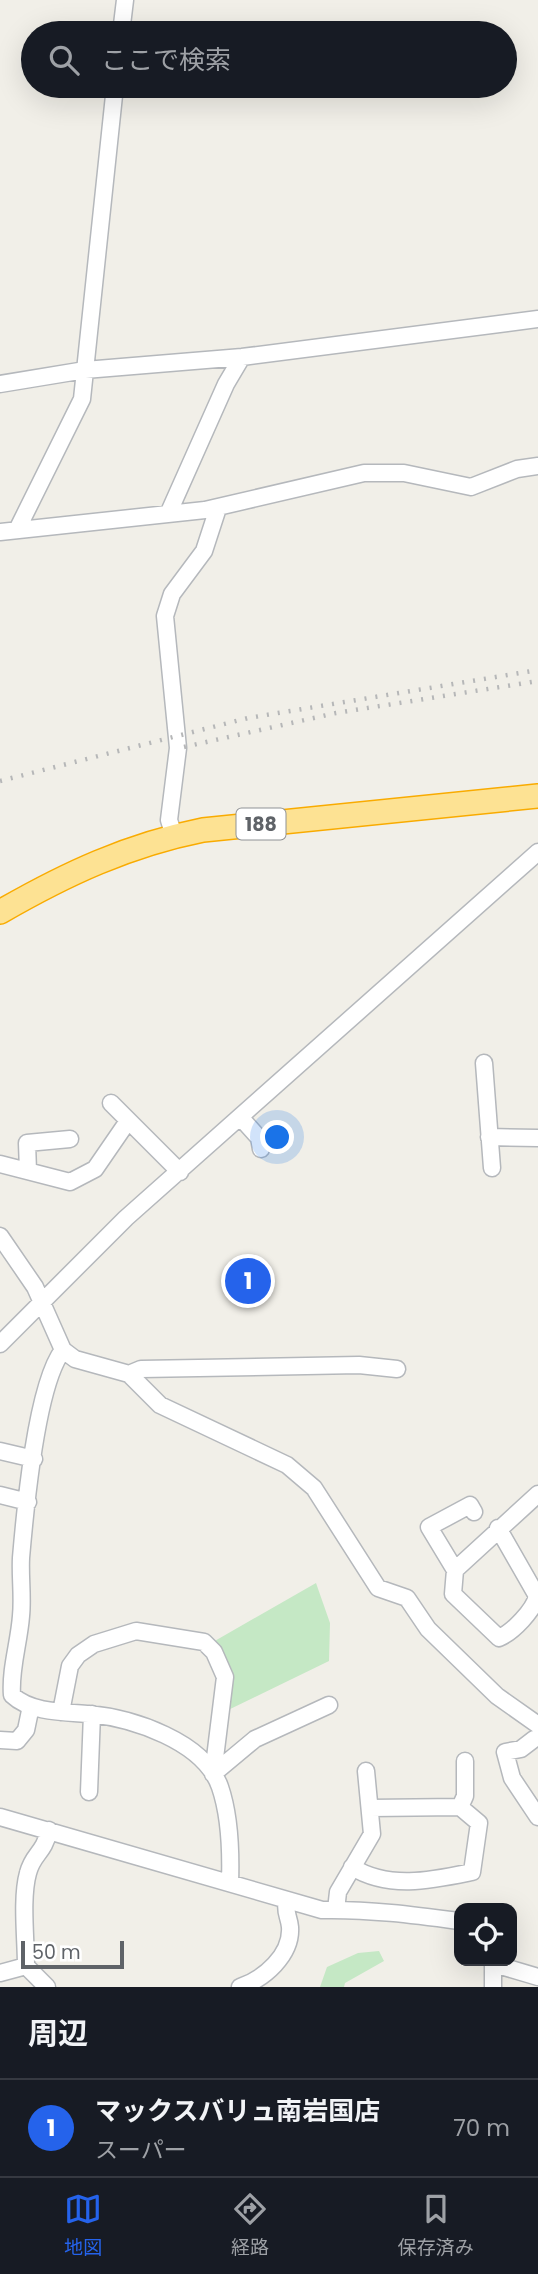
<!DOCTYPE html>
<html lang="ja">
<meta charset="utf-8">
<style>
:root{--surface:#171b24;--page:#242831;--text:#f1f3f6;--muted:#9ea1a6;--line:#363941;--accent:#2563eb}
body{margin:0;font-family:Poppins,"Noto Sans JP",sans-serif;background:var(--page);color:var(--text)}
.controls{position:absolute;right:21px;bottom:21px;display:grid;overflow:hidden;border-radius:14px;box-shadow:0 7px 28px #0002}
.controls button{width:63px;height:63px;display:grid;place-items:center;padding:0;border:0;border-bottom:2px solid var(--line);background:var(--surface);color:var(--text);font:35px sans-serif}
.scale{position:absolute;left:21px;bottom:18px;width:103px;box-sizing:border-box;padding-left:7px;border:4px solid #5f6368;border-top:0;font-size:19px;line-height:24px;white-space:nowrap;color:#5f6368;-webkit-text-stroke:5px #fff;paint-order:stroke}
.you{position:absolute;left:278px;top:1138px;width:24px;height:24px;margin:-18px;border:5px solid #fff;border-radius:50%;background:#1a73e8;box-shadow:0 0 0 10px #1a73e833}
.badge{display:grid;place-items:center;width:46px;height:46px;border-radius:50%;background:var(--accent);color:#fff;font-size:23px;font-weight:700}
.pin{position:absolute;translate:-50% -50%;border:4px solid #fff;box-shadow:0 2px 7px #0006}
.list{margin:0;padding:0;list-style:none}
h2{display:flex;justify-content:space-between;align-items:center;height:91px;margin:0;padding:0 28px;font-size:30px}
h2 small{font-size:23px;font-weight:400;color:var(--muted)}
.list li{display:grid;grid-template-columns:46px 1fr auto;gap:21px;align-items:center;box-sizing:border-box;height:98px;padding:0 28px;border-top:2px solid var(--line)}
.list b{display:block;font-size:26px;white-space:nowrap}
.list p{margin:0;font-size:23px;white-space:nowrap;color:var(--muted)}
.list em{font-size:23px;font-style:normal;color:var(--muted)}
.icon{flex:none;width:38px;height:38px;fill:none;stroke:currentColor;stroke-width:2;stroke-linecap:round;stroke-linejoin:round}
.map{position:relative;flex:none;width:538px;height:1987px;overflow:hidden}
.search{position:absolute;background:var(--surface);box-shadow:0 7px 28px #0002;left:21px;right:21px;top:21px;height:77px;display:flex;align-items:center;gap:18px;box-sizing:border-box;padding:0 24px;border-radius:38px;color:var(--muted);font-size:26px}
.sheet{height:189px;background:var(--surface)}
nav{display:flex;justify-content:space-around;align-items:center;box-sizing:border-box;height:98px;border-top:2px solid var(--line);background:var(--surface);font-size:19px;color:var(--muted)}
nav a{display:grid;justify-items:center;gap:4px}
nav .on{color:var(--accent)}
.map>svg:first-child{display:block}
.green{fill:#c5e8c5}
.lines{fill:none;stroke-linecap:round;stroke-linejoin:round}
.minor-casing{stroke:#b5b8bc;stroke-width:19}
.highway-casing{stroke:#f9ab00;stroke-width:26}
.minor{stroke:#fff;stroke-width:16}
.highway{stroke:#fde293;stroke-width:23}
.rail{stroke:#b6b7b8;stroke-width:4.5;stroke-dasharray:2 9;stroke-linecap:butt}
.labels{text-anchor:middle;stroke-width:5;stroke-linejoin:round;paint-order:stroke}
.shield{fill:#fff;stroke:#8f9295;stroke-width:2}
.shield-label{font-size:19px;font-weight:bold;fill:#5f6368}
</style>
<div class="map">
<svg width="538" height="1987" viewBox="0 0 538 1987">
<rect width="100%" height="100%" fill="#f1efe8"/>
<path class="green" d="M316 1583 330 1623 329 1661 224 1712C229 1684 232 1665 213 1642Z
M379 1951 384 1961 345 1983 344 1987H320L327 1967 358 1953Z"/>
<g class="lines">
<g class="minor-casing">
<path id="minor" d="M121 33 125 0
M0 384 85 370 242 357 538 319
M169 512 226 384 242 357
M17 530 82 399 115 86
M0 532 205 510 364 473H404L471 487 517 469 538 466
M174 836 169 820 178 748 165 616 172 594 204 551 218 508
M484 1063 492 1168
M111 1103 180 1172
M241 1118 259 1138 261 1149
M489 1137 538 1138
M0 1164 70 1182 95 1169 128 1121
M28 1171 27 1143 70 1139
M0 1236 35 1287 63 1350 75 1359 129 1374 160 1405 287 1465 314 1488 378 1588 407 1598 428 1629 497 1696 538 1725
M0 1344 126 1218 538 852
M63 1350C36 1385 25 1511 21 1558 20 1577 23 1597 21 1616 19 1643 10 1669 12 1695 31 1713 65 1712 89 1714 132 1718 204 1741 220 1787 230 1816 231 1853 230 1883
M129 1374 141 1369 359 1365 397 1369
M0 1451 34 1459
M0 1495 28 1502
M474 1512 470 1505 429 1527 455 1570 538 1494
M455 1570 453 1594 499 1638C513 1632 534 1610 537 1596L498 1528
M61 1712 70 1666 78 1655 94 1644 136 1631 204 1642 214 1652 225 1677 213 1774 255 1739 329 1705
M534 1739 521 1749 505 1752 512 1778 538 1817
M0 1740 17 1741 26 1730 31 1706
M89 1792 92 1714
M460 1807 465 1796V1761
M0 1817 322 1910C368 1909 414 1915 459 1921
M352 1867C389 1890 433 1880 472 1872L479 1823 460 1807 370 1808
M336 1910 338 1892 372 1834 366 1771
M494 1964 538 1977
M26 1966C26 1939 21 1898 28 1873 33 1853 44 1854 49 1830
M26 1966 47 1987
M0 1973 26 1966
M240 1987C264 1979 292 1955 290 1927 289 1916 284 1912 287 1900
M493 1987V1961"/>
</g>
<g class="highway-casing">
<path id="highway" d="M0 912C66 874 128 845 203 830L538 796"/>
</g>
<use href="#minor" class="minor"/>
<use href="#highway" class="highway"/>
<path class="rail" d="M184 747 336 713 538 681
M0 781 248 718 538 670"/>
</g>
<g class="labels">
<rect class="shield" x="236.5" y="808.5" width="49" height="31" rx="5"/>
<g class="shield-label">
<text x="261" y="831">188</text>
</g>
</g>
</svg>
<div class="controls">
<button><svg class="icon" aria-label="locate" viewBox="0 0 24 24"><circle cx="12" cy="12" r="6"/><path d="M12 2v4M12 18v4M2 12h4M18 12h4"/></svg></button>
</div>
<div class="scale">50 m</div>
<div class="you"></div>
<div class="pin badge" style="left:248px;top:1281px">1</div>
<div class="search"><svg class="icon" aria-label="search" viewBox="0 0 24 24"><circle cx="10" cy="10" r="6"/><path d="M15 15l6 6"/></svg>ここで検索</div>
</div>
<section class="sheet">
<h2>周辺<small></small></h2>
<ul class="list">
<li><span class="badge">1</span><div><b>マックスバリュ南岩国店</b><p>スーパー</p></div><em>70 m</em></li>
</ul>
</section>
<nav>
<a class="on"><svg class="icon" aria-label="map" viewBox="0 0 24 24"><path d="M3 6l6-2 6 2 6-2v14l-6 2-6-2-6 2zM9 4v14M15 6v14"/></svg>地図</a>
<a><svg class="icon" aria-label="directions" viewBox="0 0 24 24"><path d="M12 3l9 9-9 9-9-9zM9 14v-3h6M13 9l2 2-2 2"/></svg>経路</a>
<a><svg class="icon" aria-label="saved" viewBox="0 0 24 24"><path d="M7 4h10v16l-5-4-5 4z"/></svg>保存済み</a>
</nav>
